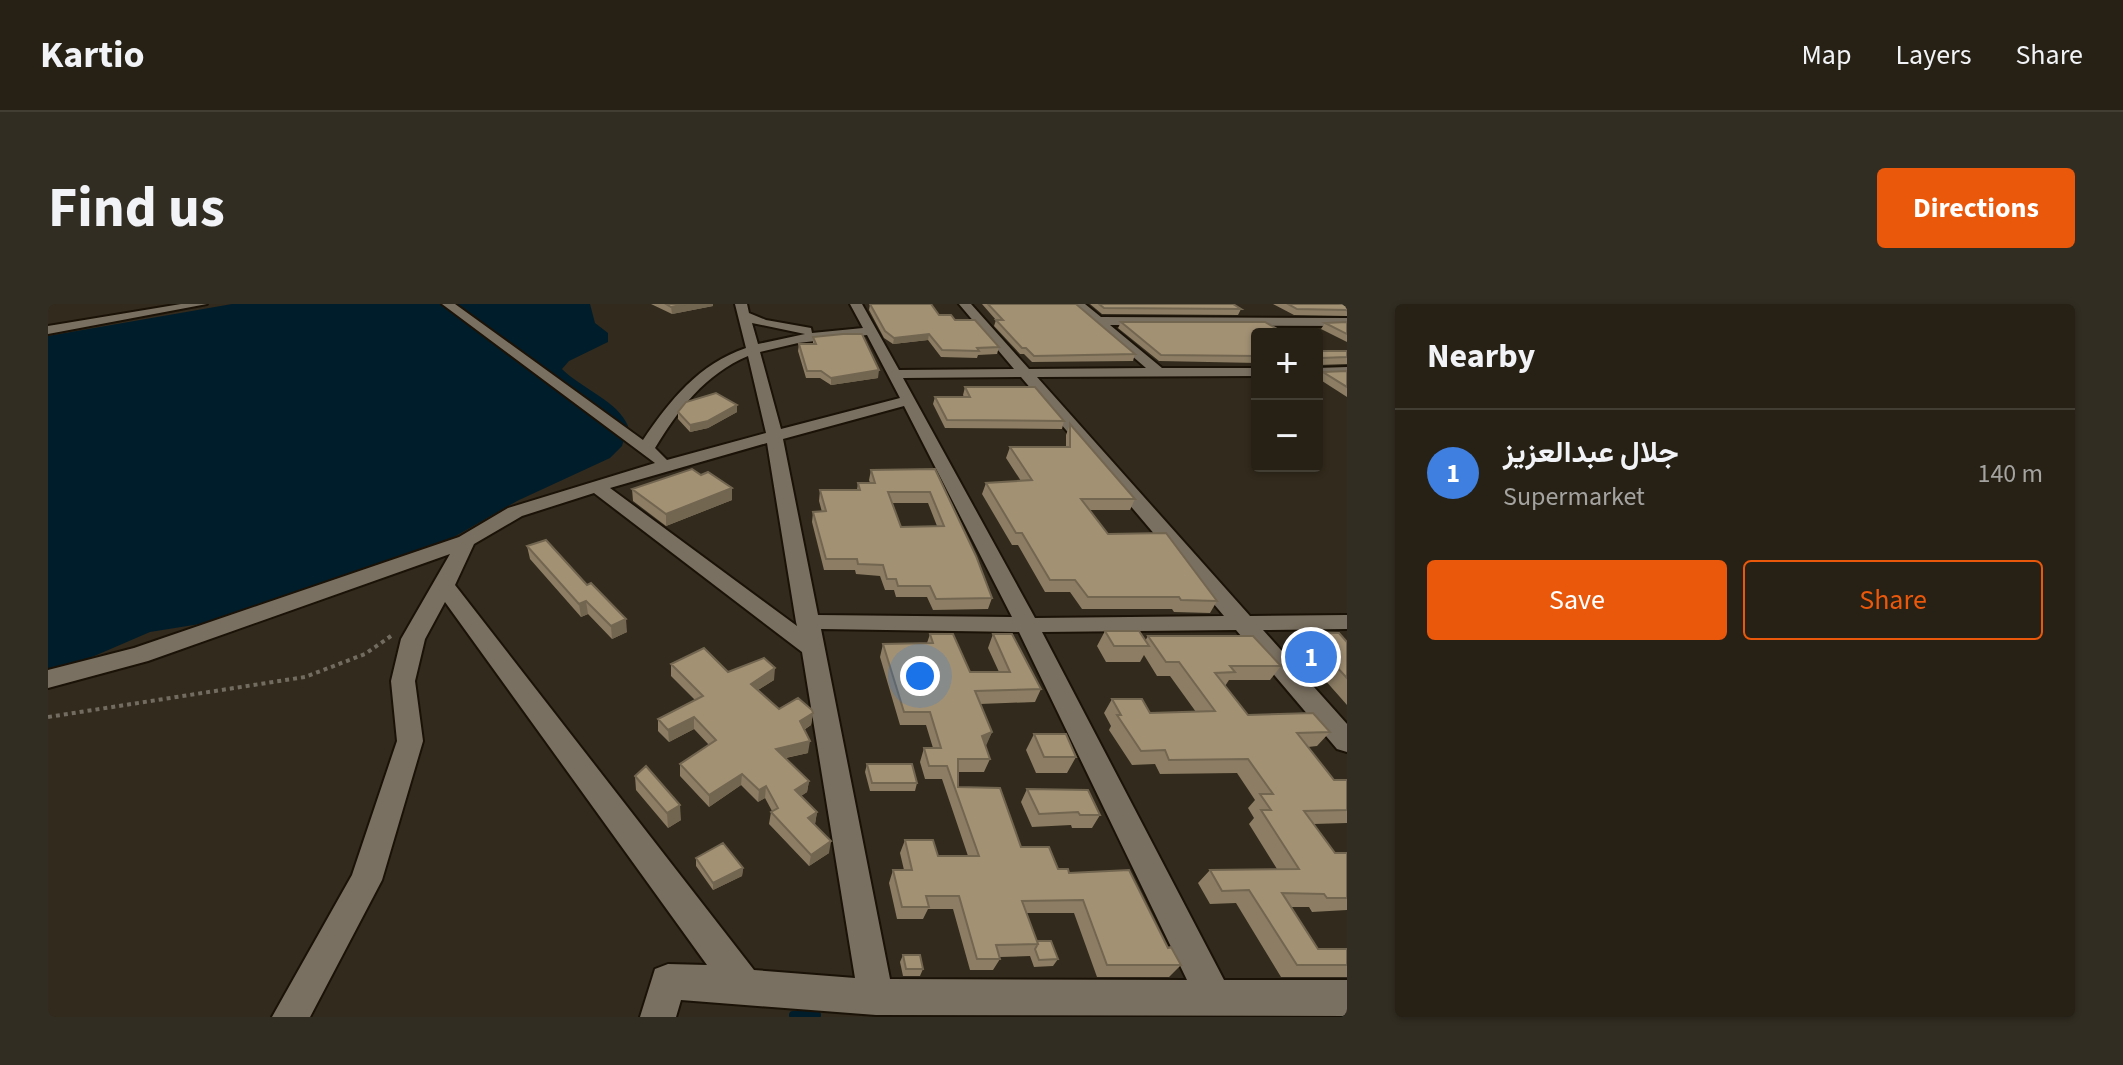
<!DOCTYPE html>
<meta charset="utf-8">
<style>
:root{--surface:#262015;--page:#322d22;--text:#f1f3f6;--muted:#a4a3a0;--line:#423e34;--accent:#ea580c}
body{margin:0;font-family:"Source Sans 3",Vazirmatn,sans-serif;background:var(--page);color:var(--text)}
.controls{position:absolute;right:24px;top:24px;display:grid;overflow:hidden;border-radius:8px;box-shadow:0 2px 6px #0004}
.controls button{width:72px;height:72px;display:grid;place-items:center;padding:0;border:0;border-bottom:2px solid var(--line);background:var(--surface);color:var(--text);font:40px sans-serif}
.you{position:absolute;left:872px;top:372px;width:28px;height:28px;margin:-20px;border:6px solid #fff;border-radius:50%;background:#1a73e8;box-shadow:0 0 0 12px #1a73e833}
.badge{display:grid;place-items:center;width:52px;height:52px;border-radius:50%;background:var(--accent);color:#fff;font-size:26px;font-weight:700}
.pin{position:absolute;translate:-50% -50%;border:4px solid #fff;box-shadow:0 2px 8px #0006}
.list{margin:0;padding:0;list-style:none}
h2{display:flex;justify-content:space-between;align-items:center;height:104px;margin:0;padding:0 32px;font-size:34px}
h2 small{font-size:26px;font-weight:400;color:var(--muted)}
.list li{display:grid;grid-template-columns:52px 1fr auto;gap:24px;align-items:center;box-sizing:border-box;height:128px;padding:0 32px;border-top:2px solid var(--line)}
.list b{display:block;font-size:30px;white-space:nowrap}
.list p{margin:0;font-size:26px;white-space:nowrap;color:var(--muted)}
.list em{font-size:26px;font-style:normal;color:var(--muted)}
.actions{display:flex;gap:16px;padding:24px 32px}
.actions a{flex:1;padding:18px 0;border:2px solid var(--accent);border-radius:8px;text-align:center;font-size:28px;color:var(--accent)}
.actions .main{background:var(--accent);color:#fff}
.map{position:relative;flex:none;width:1299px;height:713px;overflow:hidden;border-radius:8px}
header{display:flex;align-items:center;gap:48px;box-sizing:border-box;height:112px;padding:0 40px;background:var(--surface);border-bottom:2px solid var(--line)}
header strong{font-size:38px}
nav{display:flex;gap:44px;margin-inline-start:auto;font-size:28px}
.intro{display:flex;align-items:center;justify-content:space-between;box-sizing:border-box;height:192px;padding:0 48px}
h1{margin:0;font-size:56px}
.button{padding:20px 36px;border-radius:8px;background:var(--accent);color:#fff;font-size:28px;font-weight:700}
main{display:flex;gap:48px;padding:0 48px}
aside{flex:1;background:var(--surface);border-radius:8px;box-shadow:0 2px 6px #0004}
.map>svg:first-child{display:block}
.water{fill:#001d2b}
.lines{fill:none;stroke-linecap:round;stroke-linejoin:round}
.stream{stroke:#001d2b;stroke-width:8}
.minor-casing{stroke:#1a1206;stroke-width:4}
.path{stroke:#726b5f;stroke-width:4;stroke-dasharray:4 4;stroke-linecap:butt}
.minor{fill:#7a7061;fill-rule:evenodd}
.wall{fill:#8c7d64;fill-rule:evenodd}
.shaded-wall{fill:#726651}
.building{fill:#a39174;stroke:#726651;stroke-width:2;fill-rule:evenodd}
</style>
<header>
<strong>Kartio</strong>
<nav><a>Map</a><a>Layers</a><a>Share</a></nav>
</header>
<div class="intro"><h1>Find us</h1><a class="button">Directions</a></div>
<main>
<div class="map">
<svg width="1299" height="713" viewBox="0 0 1299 713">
<rect width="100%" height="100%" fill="#322a1c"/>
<path class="water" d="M184 0H542L547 19 560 29V38L521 57 514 65C534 85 570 97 580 122L574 142 562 154 469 197 385 245 177 316 102 328 0 372V32Z"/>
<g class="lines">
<path class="stream" d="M745 711H769
M1223 713H1299"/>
<g class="minor-casing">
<path id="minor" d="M133 0H159L0 30V22Z
M394 0H407L595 136C622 96 651 60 698 44L687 0H699L701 9 718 16 763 24 764 29 815 24 802 0H814L851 66 966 65 911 0H923L981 65 1098 64 1024 0H1037L1053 13 1299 14V22L1062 21 1114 64H1209V72L989 73 1202 312 1299 311V325L1215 326 1299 420V448L1289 445 1188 326 994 328 1176 676H1299V712L828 711 633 696 628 713H592L607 665 620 660 659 661 397 298 377 335 367 377 375 437 334 576 262 713H224L304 571 349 437 343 377 353 335 402 250 100 357 0 384V366L86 344 411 233 460 204 607 159ZM704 19 757 30 710 40ZM819 31 852 94 733 125 712 48 750 39ZM700 52 718 129 619 156 607 144C630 106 657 70 700 52ZM973 73 1176 312 987 314 855 74ZM856 102 964 313 770 311 735 135ZM719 139 748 318 749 322 562 184ZM546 189 754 348 807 674 706 666 407 281 426 240 474 212ZM773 325 971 328 1139 676 842 675Z
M1299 63V71L1269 72V64Z"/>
</g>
<path class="path" d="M0 413 257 373 317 350 343 332"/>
<use href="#minor" class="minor"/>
</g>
<path class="wall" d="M603 0H665V2L624 10Z
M822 0 891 11 907 16 951 43 949 50 930 51 929 54 893 53 880 36 845 40 836 34 821 6Z
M934 0H1028L1087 50 1085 57 984 58 976 50H972L946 22 948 16Z
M1042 0H1185L1193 5 1190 11 1054 10Z
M1225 0H1299V12L1246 11Z
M1073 18 1209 30V59L1111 57 1070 24Z
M1299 18V38L1273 25 1277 19Z
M765 33 830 74 783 81 772 74H758L750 47 751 40H765Z
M1269 47H1299V60L1271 61 1269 67Z
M1299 67V93L1271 75 1275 68Z
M917 83 1016 117 1014 125 897 124 885 100 887 93H916L915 91Z
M630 108H689L660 124 642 128 630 115Z
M1022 120 1087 195 1082 206H1042L1060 230 1169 297 1162 309 1126 308 1124 305H1034L1022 288H997L970 241H964L934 190 938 179 973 177 958 154 962 143H1018V131Z
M887 165 944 294 940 305 885 306 879 293H848L846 286H837L832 272 808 270 807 266H776L764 218 765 208H774L771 197 772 186H809L810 179H822L821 176 823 166ZM844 199H880L889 222 853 223Z
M684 184V196L618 222 585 197 584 185Z
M479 242 539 281 579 328 564 335 540 310 533 313 482 255Z
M1057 327 1097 337 1100 332 1233 362 1222 376H1181L1177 382 1200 411 1282 428 1269 442 1260 443 1286 476H1299V519L1266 520 1287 549H1299V606L1264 608 1261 603H1243L1270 645H1299V673H1233L1188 599 1162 600 1150 579 1162 566 1229 565 1201 520 1206 514 1200 504 1207 496 1189 469 1112 470 1107 460 1084 461 1061 426 1063 422 1056 409 1064 395 1102 409 1148 408 1122 372H1109L1096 351 1092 358H1058L1049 342Z
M1256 328 1299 338V401L1246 341Z
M882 330 922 368H951L940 344 945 330 993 385 987 398 932 400 944 428 937 442 942 455 936 468H910V483L973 543 1010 565 1021 569 1120 644 1133 661 1121 673H1049L1026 609H978L989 637 1010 655 1005 662 986 663 982 652 952 653V655L945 666H922L905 605H880L875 615H849L841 579 845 566H856L852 549 857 536 890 552H920L894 475H877L872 458 876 444H885L878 421H852L832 353 835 340 879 339Z
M623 360 726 376 710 386 731 405 765 409 763 421 756 426 760 449 738 454 761 477 759 488 753 492 769 508 767 520 781 549 761 562 721 520 723 508 724 507 717 494 710 498 693 481 661 503 632 472V460L661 441 646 425 621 438 610 427V415L647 396 623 372Z
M986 430 1028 453 1019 469H988L978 446Z
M819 460 869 479 867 487H822L817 468Z
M587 472 633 516 620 524 588 486Z
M979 485 1052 511 1044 524H1024L1023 521 984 523 973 498Z
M648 554 695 564 694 572 665 586 648 562Z
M855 651 875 665 872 672H855L852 658Z"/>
<path class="shaded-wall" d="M638 0H665V2L624 10 623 3Z
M881 30 880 36 845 40 846 34Z
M831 66 830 74 783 81V74Z
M689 101V108L660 124 642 128V121Z
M684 184V196L618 222V210Z
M538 297 540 310 533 313 531 300Z
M578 315 579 328 564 335 563 322Z
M727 364 726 376 702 391 703 380Z
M765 409 763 421 750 429 752 417Z
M646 413V425L621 438 620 426Z
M944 428 938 442 928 446 934 432Z
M762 437 760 449 727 456 728 445Z
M694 470 693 481 661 503V491Z
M761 477 759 488 745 497 747 486Z
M718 482 717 494 710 498 711 486Z
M632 501 633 516 620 524 619 509Z
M769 508 767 520 760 514Z
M783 537 781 549 761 562 763 551Z
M695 564 694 572 665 586V579Z"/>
<path class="building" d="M618 0H638L623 3Z
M822 0H883L891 11H903L907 16H927L951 43 929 44 931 47 894 46 881 30 846 34 837 27Z
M940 0H1028L1087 50 986 52 978 44H974L948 16H955Z
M1051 0H1185L1193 5 1056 4Z
M1240 0H1299V6L1249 5Z
M1073 18H1217L1238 30H1209V52L1113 51Z
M1299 18V30L1277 19Z
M795 30H814L831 66 783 74 773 67H759L751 40H768L765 33Z
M1269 47H1299V53L1273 54 1270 65Z
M1299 67V83L1275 68Z
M917 83H987L1016 117 899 116 887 93H922Z
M668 89 689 101 660 117 642 121 630 108 638 98Z
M1022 120 1087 195H1033L1060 230 1118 229 1169 297 1133 296 1131 293H1040L1027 276H1002L974 229H968L938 179 984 176 962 143H1022Z
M644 165 653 171 660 168 684 184 618 210 584 185Z
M887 165 928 252 944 294 888 295 882 282H850L848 275H839L835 261 810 260 809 255H778L765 208 778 207 772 186H812L810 179H827L823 166ZM840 188H882L896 222 853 223Z
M498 236 539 281 543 279 578 315 563 322 538 297 531 300 479 242Z
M1057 327H1091L1101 342H1066Z
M1256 328 1291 329 1299 338V374Z
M882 330H905L922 368H962L945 330H964L993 385 927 387 944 428 934 432 942 455H910V483L952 484 973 543H1001L1010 565H1020L1021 569 1081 566 1120 644 1123 643 1133 661H1059L1035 596 974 597 990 640 948 641 952 655H929L911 592H878L881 603H854L845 566H864L857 536H885L890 552H931L899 462H881L876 444H893L882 408H856L835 340 885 339Z
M1100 332H1205L1233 362H1182L1187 368 1167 369 1200 411 1265 409 1282 428 1249 429 1286 476H1299V506L1256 507 1287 549H1299V594H1279L1276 590 1234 589 1270 645H1299V661H1249L1201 586 1174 587 1162 566 1251 565 1213 506H1223L1212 490H1225L1200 455 1121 456 1117 446 1093 447 1069 411H1073L1064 395H1094L1102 409 1167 407 1131 358H1118Z
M656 344 680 368 716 354 727 364 703 380 731 405 750 394 764 406 765 409 752 417 762 437 728 445 761 477 747 486 769 508 760 514 783 537 763 551 723 508 730 504 718 482 711 486 694 470 661 491 632 460 668 436 646 413 620 426 610 415 655 392 623 360Z
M986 430H1018L1028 453H996Z
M819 460H864L869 479H824Z
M598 462 632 501 619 509 587 472Z
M979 485 1040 486 1052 511H1032L1030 508 991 510Z
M675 539 695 564 665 579 648 554Z
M989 637H1003L1010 655 991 656 987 645 990 640Z
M855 651H872L875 665H858Z"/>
</svg>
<div class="controls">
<button>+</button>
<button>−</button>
</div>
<div class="you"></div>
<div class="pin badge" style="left:1263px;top:353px;background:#3f7fe0">1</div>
</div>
<aside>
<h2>Nearby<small></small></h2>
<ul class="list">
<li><span class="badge" style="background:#3f7fe0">1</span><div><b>جلال عبدالعزيز</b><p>Supermarket</p></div><em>140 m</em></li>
</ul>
<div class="actions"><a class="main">Save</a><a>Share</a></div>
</aside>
</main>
